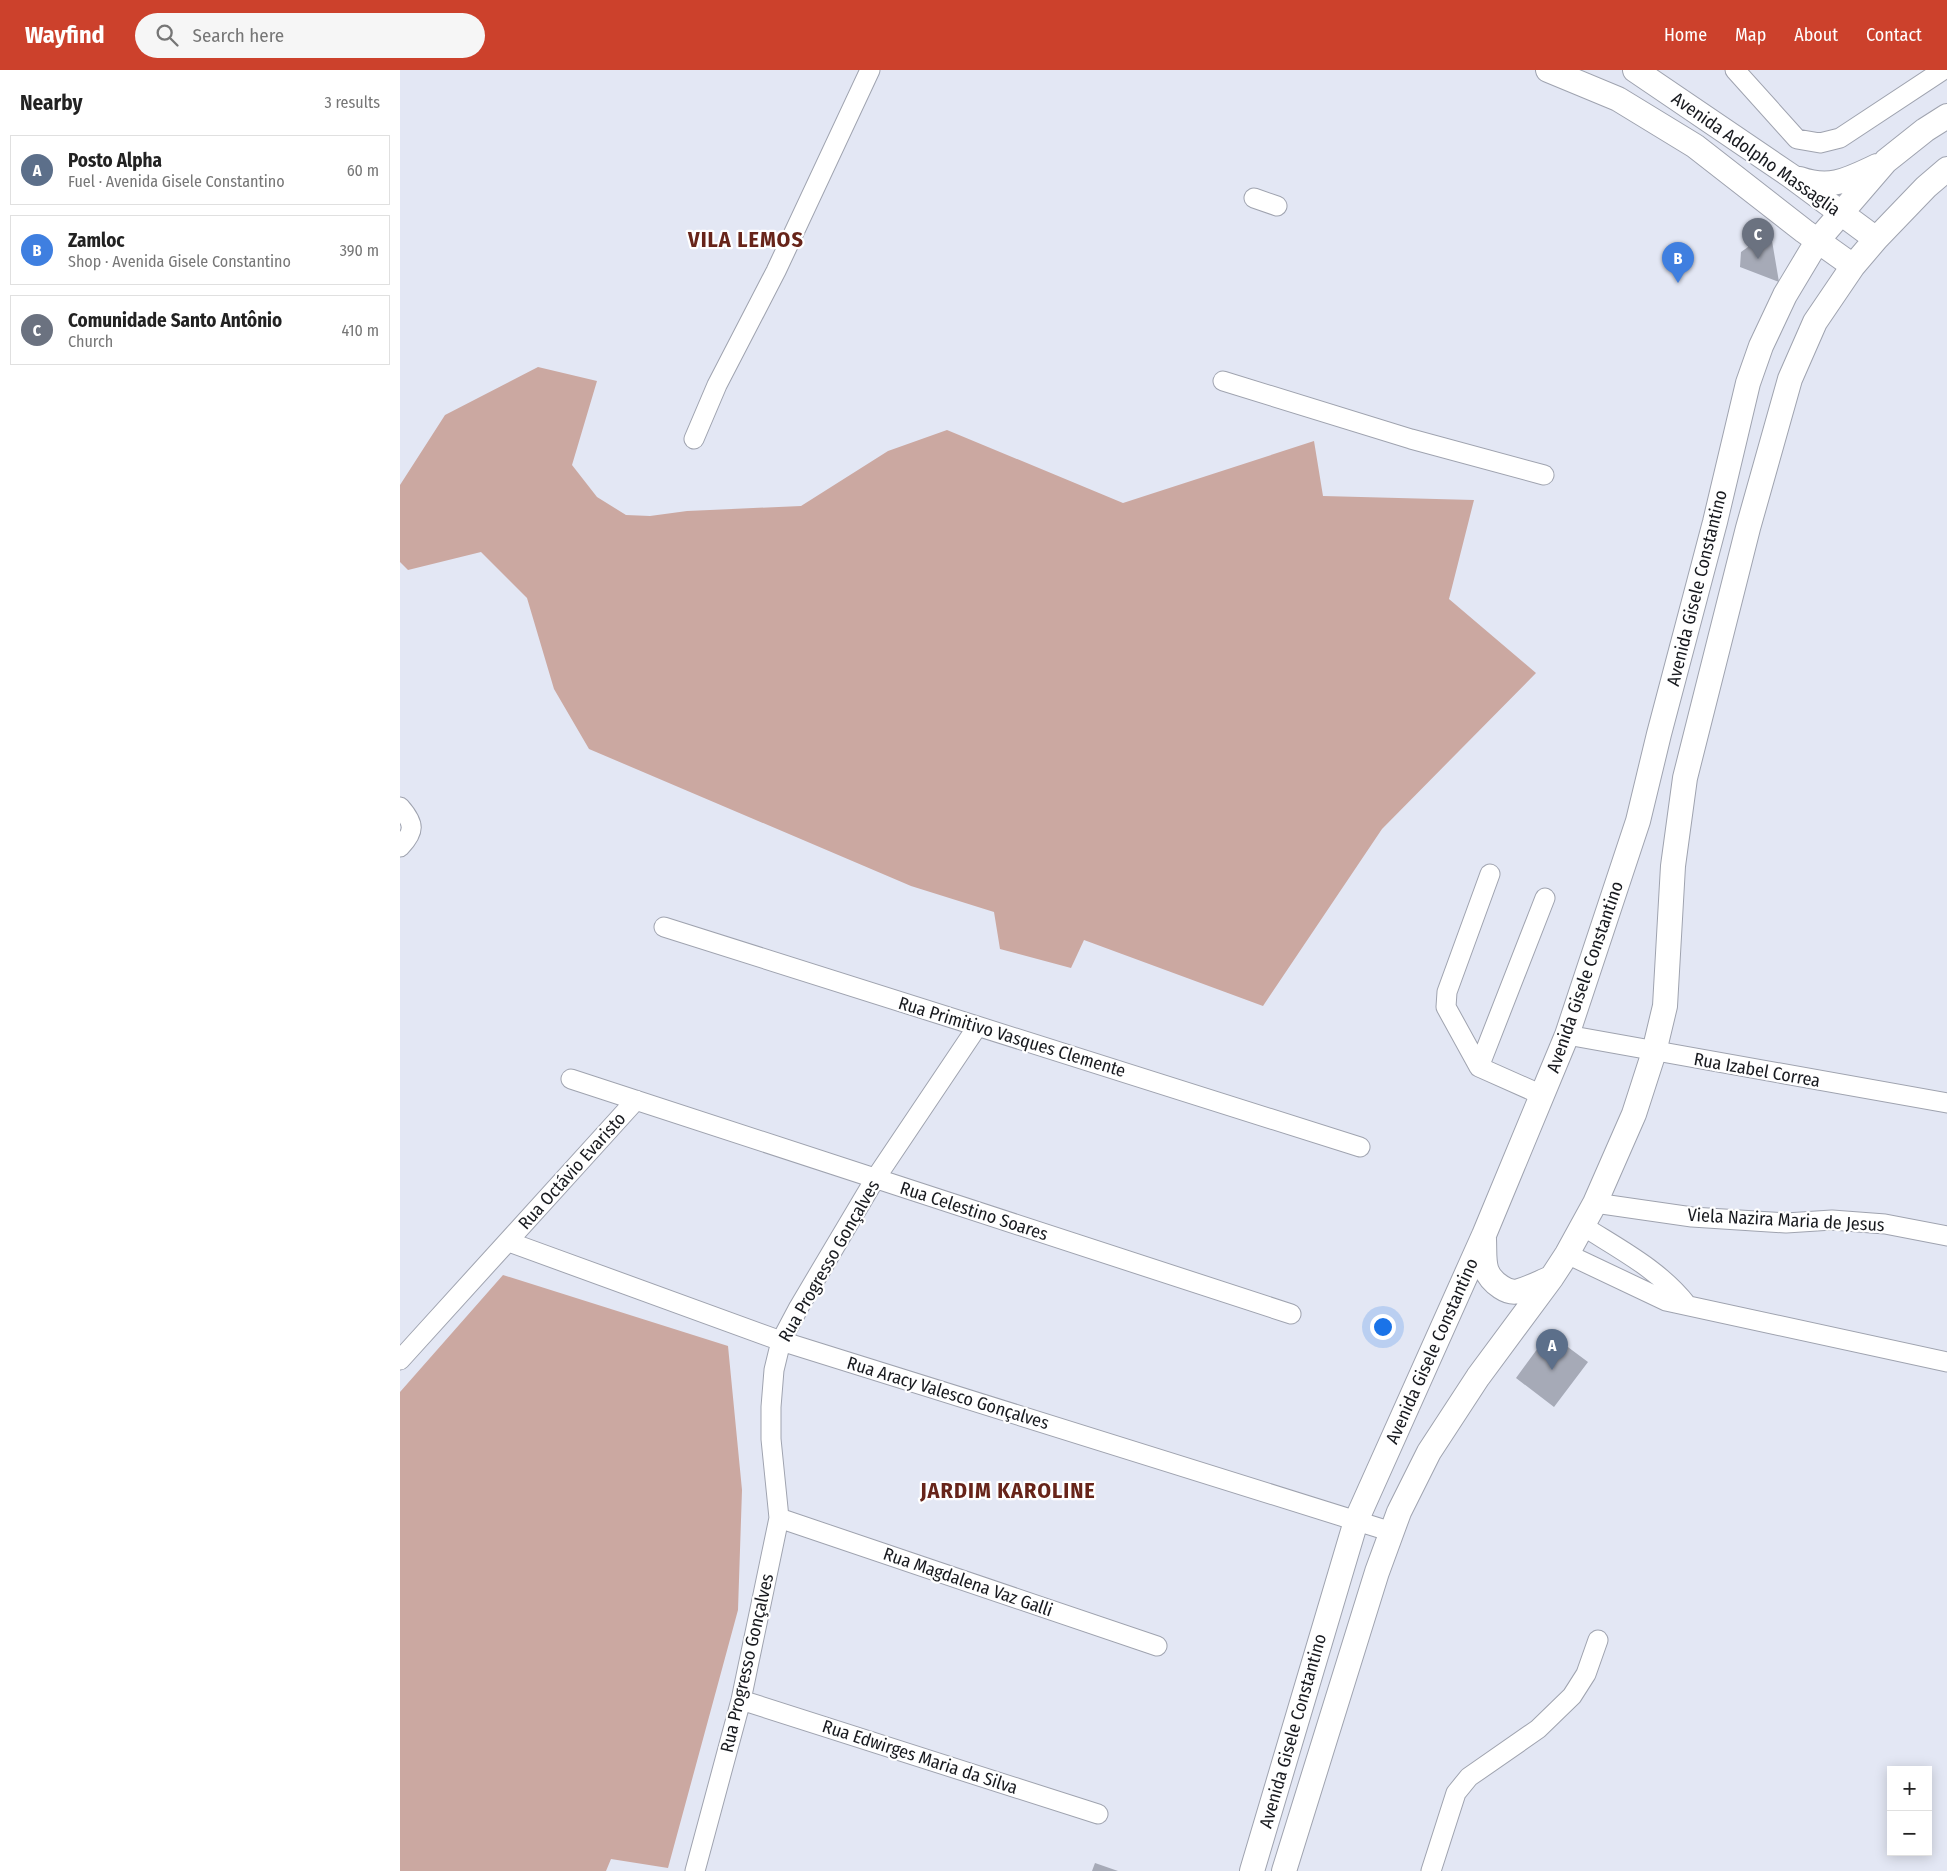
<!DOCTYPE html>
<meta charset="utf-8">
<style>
:root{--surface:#fff;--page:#f6f6f6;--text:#222;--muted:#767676;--line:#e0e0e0;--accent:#cc412c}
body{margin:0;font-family:"Fira Sans Condensed",sans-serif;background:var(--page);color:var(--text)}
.controls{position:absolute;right:15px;bottom:15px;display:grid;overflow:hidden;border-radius:0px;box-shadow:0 2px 12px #0003}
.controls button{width:45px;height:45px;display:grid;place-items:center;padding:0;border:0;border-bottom:1px solid var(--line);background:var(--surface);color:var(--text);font:25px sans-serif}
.you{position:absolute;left:982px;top:1256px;width:18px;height:18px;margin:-12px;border:4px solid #fff;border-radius:50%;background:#1a73e8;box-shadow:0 0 0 8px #1a73e833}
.badge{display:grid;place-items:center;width:32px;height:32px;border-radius:50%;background:var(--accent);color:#fff;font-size:16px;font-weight:700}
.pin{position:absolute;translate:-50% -41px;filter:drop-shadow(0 1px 2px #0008)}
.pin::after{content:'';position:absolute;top:26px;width:18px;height:15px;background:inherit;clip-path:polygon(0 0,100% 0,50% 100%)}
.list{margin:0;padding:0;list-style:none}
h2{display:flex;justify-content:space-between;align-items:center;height:65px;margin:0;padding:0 20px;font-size:21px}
h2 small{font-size:16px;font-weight:400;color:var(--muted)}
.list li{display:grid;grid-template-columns:32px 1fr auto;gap:15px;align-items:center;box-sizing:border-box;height:70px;margin:0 10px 10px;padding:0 10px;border:1px solid var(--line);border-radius:0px}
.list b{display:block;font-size:19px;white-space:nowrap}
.list p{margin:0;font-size:16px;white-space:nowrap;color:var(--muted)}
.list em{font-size:16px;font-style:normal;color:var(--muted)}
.icon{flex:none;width:28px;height:28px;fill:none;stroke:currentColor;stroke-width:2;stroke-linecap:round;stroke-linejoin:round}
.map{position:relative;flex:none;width:1547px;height:1801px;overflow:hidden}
header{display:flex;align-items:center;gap:30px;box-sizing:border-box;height:70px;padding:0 25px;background:var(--accent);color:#fff}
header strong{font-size:24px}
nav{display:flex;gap:28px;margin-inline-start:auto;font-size:18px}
.search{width:350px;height:45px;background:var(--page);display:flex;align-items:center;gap:12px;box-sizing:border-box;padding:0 18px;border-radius:28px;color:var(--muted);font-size:19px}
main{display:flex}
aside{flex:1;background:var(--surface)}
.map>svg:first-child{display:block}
.forest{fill:#cba8a1}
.building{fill:#a6aab7}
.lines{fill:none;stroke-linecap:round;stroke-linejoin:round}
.minor-casing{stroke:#9fa3af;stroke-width:21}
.major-casing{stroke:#9fa3af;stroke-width:26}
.minor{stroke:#fff;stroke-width:19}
.major{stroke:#fff;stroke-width:24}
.labels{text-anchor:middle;stroke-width:4.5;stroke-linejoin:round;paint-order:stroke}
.street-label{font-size:18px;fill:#181a1f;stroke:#fff}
.district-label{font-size:22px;font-weight:bold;letter-spacing:1px;fill:#672419;stroke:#fff}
</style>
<header>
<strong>Wayfind</strong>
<div class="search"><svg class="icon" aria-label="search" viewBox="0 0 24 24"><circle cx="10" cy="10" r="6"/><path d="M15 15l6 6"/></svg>Search here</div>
<nav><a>Home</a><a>Map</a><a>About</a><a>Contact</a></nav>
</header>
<main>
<aside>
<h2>Nearby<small>3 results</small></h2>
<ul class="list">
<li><span class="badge" style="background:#5c6f8a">A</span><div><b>Posto Alpha</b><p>Fuel · Avenida Gisele Constantino</p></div><em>60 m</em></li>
<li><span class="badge" style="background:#3f7fe0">B</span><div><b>Zamloc</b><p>Shop · Avenida Gisele Constantino</p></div><em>390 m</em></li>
<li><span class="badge" style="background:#6b7280">C</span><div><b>Comunidade Santo Antônio</b><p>Church</p></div><em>410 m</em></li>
</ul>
</aside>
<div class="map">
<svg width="1547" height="1801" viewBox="0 0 1547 1801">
<rect width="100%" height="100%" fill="#e3e7f4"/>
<path class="forest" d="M138 297 197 311 172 395 197 427 226 445 250 446 287 441 401 436 488 381 547 360 723 433 914 371 923 426 1074 430 1049 529 1136 603 982 759 863 936 684 870 671 898 600 879 594 842 511 816 189 679 154 619 127 528 81 482 8 500 0 492V415L45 345Z
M103 1205 328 1276 342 1420 338 1540 268 1798 211 1789 206 1801H0V1322Z"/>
<path class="building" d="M1349 158 1370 159 1379 212 1340 197 1341 182 1348 177Z
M1149 1263 1188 1292 1154 1337 1116 1308Z
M695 1793 718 1801H692Z"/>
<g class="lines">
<g class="minor-casing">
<path id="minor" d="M1335 0 1397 69 1420 73 1440 68 1543 0
M854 128 877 136
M823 311 1011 369 1144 405
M294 369 317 315 376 201 470 0
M0 737C15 754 15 761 0 777
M1090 804 1047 922 1046 937 1079 997 1142 1025
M264 857 960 1077
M1167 965 1547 1033
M1079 997 1145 828
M171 1009 891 1244
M1195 1133 1292 1147 1386 1153 1432 1150 1485 1154 1547 1166
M1183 1156C1219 1179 1260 1200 1287 1235
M109 1172 381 1271 992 1462
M1167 1184 1266 1231 1547 1292
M0 1290 236 1030
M379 1448 757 1576
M341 1630 698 1744
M295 1801 341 1630 379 1448 371 1369V1337L374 1300 381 1271 399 1237 475 1109 577 957
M1031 1801 1056 1723 1069 1707 1138 1659 1172 1626 1186 1604 1198 1570"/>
</g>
<g class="major-casing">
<path id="major" d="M1148 0 1218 29 1295 76 1404 161 1453 196
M1235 0 1391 106 1476 169
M1400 109C1431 120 1449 109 1477 96
M1084 1169C1085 1190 1081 1204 1101 1217 1107 1221 1112 1223 1119 1221 1130 1218 1141 1212 1151 1208
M852 1801 956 1451 1084 1165 1167 965 1238 751 1259 664 1315 452 1348 313 1361 276 1385 225 1418 170 1486 91 1525 60 1547 46
M884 1801 977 1502 999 1442 1029 1382 1078 1307 1152 1207 1167 1184 1195 1133 1234 1044 1254 982 1265 936 1273 796 1285 708 1348 458 1390 309 1415 252 1453 196 1476 169 1526 117 1547 99"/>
</g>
<use href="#minor" class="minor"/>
<use href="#major" class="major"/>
</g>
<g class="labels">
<g class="street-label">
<text transform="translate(1356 84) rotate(35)" y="6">Avenida Adolpho Massaglia</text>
<text transform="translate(1297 518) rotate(-76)" y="6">Avenida Gisele Constantino</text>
<text transform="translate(1185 907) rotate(-71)" y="6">Avenida Gisele Constantino</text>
<text transform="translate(612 967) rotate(17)" y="6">Rua Primitivo Vasques Clemente</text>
<text transform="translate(1357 1000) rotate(10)" y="6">Rua Izabel Correa</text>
<text transform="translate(172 1101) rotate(-48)" y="6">Rua Octávio Evaristo</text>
<text transform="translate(574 1141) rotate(18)" y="6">Rua Celestino Soares</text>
<text transform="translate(1386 1150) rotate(3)" y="6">Viela Nazira Maria de Jesus</text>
<text transform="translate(429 1191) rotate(-60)" y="6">Rua Progresso Gonçalves</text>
<text transform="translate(1032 1281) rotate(-66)" y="6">Avenida Gisele Constantino</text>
<text transform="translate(548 1323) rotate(17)" y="6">Rua Aracy Valesco Gonçalves</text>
<text transform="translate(568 1512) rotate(19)" y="6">Rua Magdalena Vaz Galli</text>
<text transform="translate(347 1593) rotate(-77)" y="6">Rua Progresso Gonçalves</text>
<text transform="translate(893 1661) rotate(-74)" y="6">Avenida Gisele Constantino</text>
<text transform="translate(520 1687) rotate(18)" y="6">Rua Edwirges Maria da Silva</text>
</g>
<g class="district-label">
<text x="346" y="177">VILA LEMOS</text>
<text x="608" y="1428">JARDIM KAROLINE</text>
</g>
</g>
</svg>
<div class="controls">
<button>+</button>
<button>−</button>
</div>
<div class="you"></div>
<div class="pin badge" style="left:1152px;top:1300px;background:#5c6f8a">A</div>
<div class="pin badge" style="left:1278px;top:213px;background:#3f7fe0">B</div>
<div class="pin badge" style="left:1358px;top:189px;background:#6b7280">C</div>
</div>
</main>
